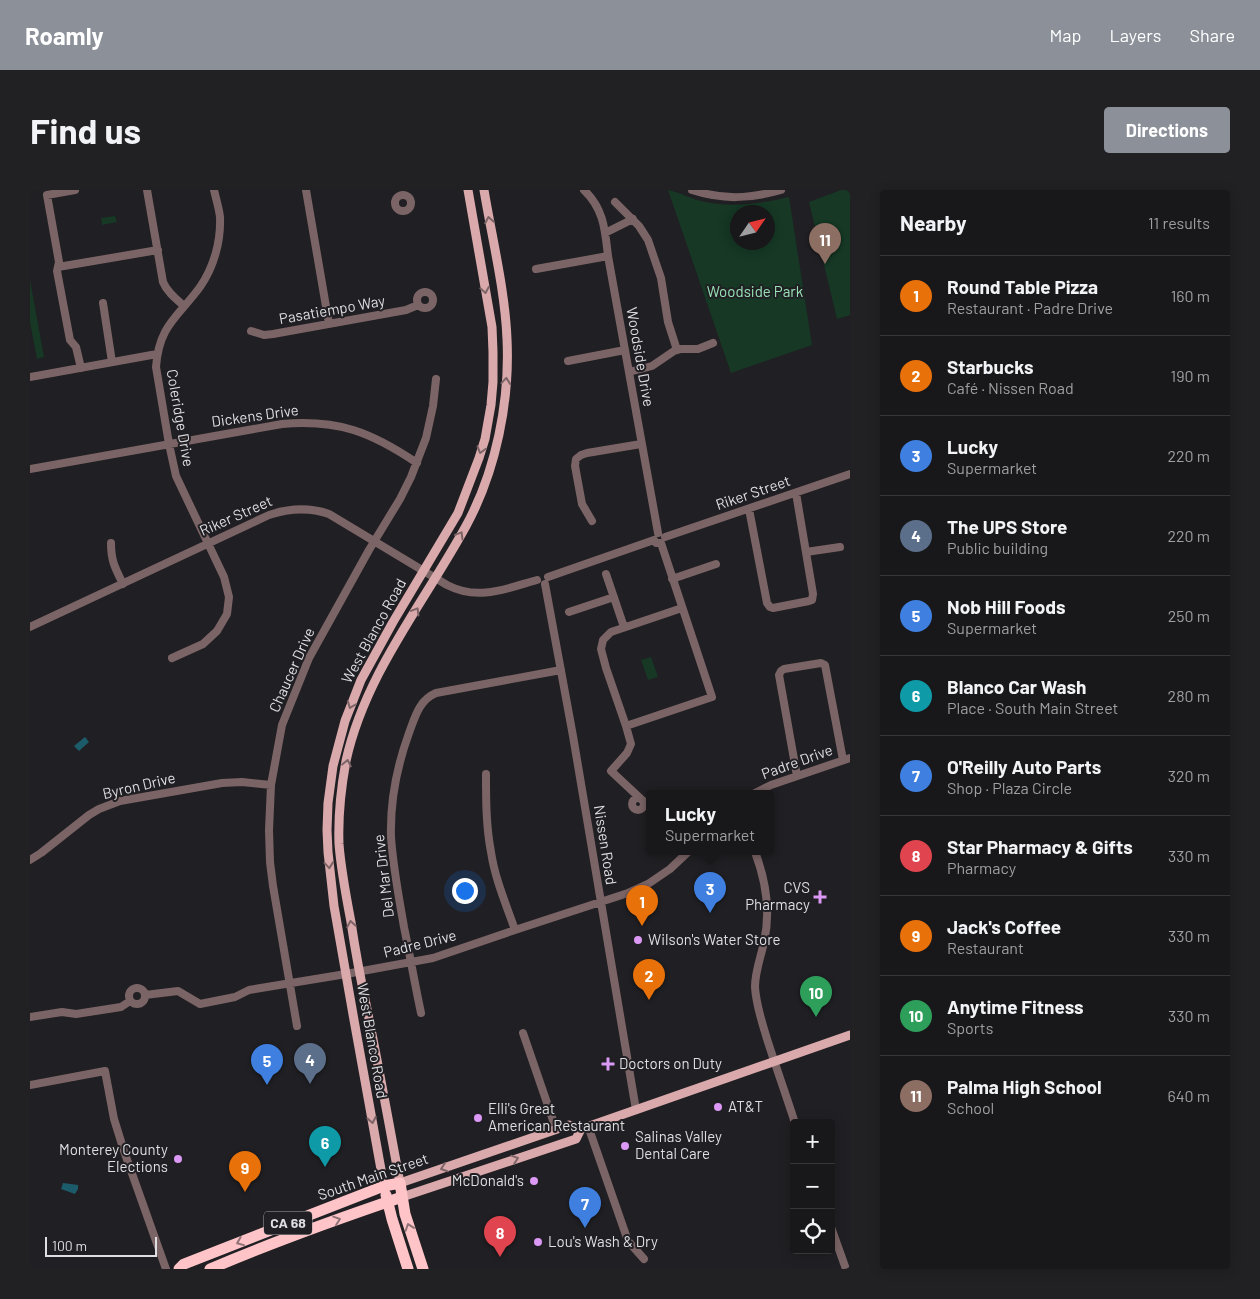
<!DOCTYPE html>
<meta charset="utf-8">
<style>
:root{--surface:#18171a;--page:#212023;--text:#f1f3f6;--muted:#9f9fa2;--line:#363639;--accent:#8c9099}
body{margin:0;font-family:Barlow,sans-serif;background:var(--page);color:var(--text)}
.controls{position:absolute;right:15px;bottom:15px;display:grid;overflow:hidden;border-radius:5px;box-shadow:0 2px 12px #0003}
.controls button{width:45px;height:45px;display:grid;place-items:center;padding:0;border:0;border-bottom:1px solid var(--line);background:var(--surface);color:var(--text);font:25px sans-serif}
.compass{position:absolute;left:700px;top:15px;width:45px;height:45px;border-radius:50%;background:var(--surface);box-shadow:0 2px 12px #0003;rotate:55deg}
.scale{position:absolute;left:15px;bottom:12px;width:112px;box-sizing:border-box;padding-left:5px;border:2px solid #dfdee1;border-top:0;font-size:14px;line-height:18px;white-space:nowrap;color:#dfdee1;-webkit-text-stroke:4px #201f23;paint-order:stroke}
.you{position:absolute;left:434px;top:700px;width:18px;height:18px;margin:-12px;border:4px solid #fff;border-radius:50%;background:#1a73e8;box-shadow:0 0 0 8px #1a73e833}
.badge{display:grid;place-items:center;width:32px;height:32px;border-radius:50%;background:var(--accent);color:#fff;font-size:16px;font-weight:700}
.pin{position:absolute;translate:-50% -41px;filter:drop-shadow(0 1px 2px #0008)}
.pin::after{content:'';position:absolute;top:26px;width:18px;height:15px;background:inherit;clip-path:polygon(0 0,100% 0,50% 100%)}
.popup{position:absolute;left:616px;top:600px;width:128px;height:65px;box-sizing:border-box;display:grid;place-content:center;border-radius:5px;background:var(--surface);filter:drop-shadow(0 1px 4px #0005);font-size:16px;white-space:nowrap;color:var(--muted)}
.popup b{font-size:19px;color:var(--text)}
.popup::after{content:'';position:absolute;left:50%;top:100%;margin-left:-10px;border:10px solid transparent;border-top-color:var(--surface)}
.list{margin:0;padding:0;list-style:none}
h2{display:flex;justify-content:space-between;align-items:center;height:65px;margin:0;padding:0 20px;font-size:21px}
h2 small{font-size:16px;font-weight:400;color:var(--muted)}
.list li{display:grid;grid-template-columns:32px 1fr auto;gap:15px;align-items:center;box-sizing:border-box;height:80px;padding:0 20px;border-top:1px solid var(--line)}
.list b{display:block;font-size:19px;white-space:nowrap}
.list p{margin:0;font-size:16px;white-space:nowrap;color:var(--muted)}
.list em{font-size:16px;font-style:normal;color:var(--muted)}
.icon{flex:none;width:28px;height:28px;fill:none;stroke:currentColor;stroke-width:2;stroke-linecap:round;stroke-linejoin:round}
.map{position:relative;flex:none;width:820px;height:1079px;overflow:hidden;border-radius:5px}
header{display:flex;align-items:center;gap:30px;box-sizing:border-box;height:70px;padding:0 25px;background:var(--accent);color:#fff}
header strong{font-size:24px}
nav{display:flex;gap:28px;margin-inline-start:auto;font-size:18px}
.intro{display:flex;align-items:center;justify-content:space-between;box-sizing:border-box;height:120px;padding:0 30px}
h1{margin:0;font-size:35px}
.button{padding:12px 22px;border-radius:5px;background:var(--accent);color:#fff;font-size:18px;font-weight:700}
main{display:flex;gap:30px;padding:0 30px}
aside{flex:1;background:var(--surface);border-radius:5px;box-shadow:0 2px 12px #0003}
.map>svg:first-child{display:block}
.green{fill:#163825;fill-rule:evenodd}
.water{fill:#1c5c6a}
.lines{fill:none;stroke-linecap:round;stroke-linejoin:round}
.minor{stroke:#7b6465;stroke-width:8}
.major{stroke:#d9a9ab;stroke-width:9}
.highway{stroke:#fec4c7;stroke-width:11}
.oneway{stroke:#7c6467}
.oneway2{stroke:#8f7275}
.poi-dot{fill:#db99f5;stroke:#201f23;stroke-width:2}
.labels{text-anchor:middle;stroke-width:4;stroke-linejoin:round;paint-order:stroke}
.shield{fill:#201f23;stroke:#a6a5a8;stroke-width:1}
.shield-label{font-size:14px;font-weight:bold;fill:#dfdee1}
.park-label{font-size:15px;fill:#98e2b5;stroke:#201f23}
.street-label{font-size:15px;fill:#dfdee1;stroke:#201f23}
.poi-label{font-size:15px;fill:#dfdee1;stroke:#201f23;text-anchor:start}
</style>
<header>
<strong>Roamly</strong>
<nav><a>Map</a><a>Layers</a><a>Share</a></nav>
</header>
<div class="intro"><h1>Find us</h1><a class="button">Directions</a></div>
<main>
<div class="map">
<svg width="820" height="1079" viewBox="0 0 820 1079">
<rect width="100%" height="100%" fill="#201f23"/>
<path class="green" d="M638 0C649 2 659 8 671 11 702 18 729 14 759 7L782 155 701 183ZM738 22V52H708V22Z
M811 0H820V125L807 129 779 12Z
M85 26 87 32 72 35 71 28Z
M0 90 14 167 7 169 0 132Z
M621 467 628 487 618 490 611 470Z"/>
<path class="water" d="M55 547 59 552 49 561 44 556Z
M33 993 48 995V999L45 1004 31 999Z"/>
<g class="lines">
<path class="minor" d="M45 0 17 5 29 72 27 81 40 150 46 157 51 178
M117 0 133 92C137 102 146 109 154 116
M276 0 299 134
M554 0C574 19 575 40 578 66L628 343
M662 0C693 10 719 9 751 0
M365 13a8 8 0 1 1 16 0a8 8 0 1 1-16 0Z
M585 12 609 36 618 50 631 88 638 132 647 160
M575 43 603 29
M28 77 128 60
M506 79 578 66
M387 110a8 8 0 1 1 16 0a8 8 0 1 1-16 0Z
M73 113 82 172
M221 141 234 145 243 144 376 120 388 115
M538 171 595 160
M599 182 622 176 644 161 651 159H668L683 153
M0 187 127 164
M0 279 252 234C308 229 341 242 387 273
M719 319 737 413 740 417 743 418 779 411 782 410 783 404 766 303
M562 331 552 314 545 276 546 269 551 265 557 263 611 254
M635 347 820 284
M81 353C81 371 85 378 93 394
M776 362 810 357
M576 384 594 437
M518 387 624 350
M642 389 686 374
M515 394 543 546 606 920
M539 422 584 407
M0 437 239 325C260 318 279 317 299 324L417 395C448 411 475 399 507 390
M142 468 173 454 187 441 197 424 199 407 194 387 146 286 139 254 126 177C129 135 148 127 170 97 184 77 191 51 190 27 189 18 186 9 184 0
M596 536 682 507 631 353H626L624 350
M456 584C456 610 456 636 461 662 465 689 476 714 485 740
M767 586 749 485 751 481 754 479 791 473 795 475 813 570
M723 604 741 595 820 568
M602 614a6 6 0 1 1 12 0a6 6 0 1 1-12 0Z
M612 610 581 581 597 563 601 554 596 536 576 478 571 459 573 450 581 442 652 418
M725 662C736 691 741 721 734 752 731 767 725 781 725 797 726 815 732 832 737 849 746 877 756 905 765 933
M0 670 11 663 59 625 69 619 90 611 192 593 212 592 241 595
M99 806a8 8 0 1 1 16 0a8 8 0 1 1-16 0Z
M115 805 148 801 170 814 205 807 219 800 316 784 403 768 485 740 598 703 618 694 640 679 658 662
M391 823C385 795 380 766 374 737 369 708 363 677 361 647 360 612 367 576 379 543 385 527 389 510 406 503L531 480
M0 827 32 822 46 824 91 817 100 811
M267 836 243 696 240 672 239 640 241 595 252 535 279 468 339 360 370 309 381 287 396 248 403 216 406 189
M493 843 526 939
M0 895 75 881 84 929 94 961 136 1079
M558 936 598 1051 614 1069
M801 1037 816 1079"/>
<path class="major" d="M454 0C462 48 475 100 477 149 480 211 466 281 436 336 394 413 335 484 316 571 311 598 308 627 309 654 311 680 316 706 321 732 325 759 330 786 336 814 348 873 359 933 370 993L539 935 551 939 820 845
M354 996 324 830 304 716 298 662 297 640 298 613 303 576 315 531 331 490 363 432 428 323 449 268 455 249 461 215 463 192V162L462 137 438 0
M372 1007 546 949 551 939"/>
<path class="highway" d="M356 1005 362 1029 378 1079
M149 1079 154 1074 354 996 370 993 375 1024 393 1079
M180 1079C243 1052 307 1029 372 1007"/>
</g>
<defs><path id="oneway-chevron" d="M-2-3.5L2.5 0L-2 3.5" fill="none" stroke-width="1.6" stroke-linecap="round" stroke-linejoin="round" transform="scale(1.25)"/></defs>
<g class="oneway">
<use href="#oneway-chevron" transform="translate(459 30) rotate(-100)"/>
<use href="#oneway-chevron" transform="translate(455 100) rotate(80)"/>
<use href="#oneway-chevron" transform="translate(476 191) rotate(-85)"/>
<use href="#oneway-chevron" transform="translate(451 260) rotate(106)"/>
<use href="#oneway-chevron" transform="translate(430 345) rotate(-59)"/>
<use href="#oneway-chevron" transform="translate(386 421) rotate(-59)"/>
<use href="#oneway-chevron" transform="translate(321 515) rotate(111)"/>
<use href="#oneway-chevron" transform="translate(317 573) rotate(-78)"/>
<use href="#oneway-chevron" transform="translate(299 675) rotate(85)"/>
<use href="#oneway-chevron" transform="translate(321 734) rotate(-100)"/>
<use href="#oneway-chevron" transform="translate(342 930) rotate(80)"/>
<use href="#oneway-chevron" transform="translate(485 969) rotate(-19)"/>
<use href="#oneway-chevron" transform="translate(414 978) rotate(161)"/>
</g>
<g class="oneway2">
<use href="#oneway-chevron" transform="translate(307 1030) rotate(-19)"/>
<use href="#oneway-chevron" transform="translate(379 1037) rotate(-109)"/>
<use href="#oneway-chevron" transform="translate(210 1052) rotate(158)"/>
</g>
<g class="poi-dot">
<path d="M787.5 699.5h5v5h5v5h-5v5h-5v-5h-5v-5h5z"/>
<circle cx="608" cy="750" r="5"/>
<path d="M575.5 866.5h5v5h5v5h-5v5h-5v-5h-5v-5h5z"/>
<circle cx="688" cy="917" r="5"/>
<circle cx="448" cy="928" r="5"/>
<circle cx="595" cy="956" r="5"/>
<circle cx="148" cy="969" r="5"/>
<circle cx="504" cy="991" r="5"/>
<circle cx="508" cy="1052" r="5"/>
</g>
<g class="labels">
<rect class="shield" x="234" y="1021.5" width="48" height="23" rx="4"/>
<g class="shield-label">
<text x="258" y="1038">CA 68</text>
</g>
<g class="park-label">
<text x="725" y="107">Woodside Park</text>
</g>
<g class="street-label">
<text transform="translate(302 120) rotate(-10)" y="5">Pasatiempo Way</text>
<text transform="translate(610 167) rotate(80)" y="5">Woodside Drive</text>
<text transform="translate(225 226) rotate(-8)" y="5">Dickens Drive</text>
<text transform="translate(150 228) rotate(80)" y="5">Coleridge Drive</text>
<text transform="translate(723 303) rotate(-19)" y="5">Riker Street</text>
<text transform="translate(206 326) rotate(-24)" y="5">Riker Street</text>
<text transform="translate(344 441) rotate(-61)" y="5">West Blanco Road</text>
<text transform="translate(262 480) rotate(-66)" y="5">Chaucer Drive</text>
<text transform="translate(767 572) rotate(-20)" y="5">Padre Drive</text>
<text transform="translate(109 596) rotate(-13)" y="5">Byron Drive</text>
<text transform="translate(575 655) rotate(81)" y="5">Nissen Road</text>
<text transform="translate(354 686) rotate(-97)" y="5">Del Mar Drive</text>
<text transform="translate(390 754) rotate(-14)" y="5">Padre Drive</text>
<text transform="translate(342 851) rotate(80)" y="5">West Blanco Road</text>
<text transform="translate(343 987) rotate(-19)" y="5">South Main Street</text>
</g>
<g class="poi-label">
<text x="780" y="703" text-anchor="end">CVS<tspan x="780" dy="17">Pharmacy</tspan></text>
<text x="618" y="755">Wilson's Water Store</text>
<text x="589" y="879">Doctors on Duty</text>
<text x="698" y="922">AT&amp;T</text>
<text x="458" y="924">Elli's Great<tspan x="458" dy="17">American Restaurant</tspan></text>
<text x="605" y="952">Salinas Valley<tspan x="605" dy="17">Dental Care</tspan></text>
<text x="138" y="965" text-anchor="end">Monterey County<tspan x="138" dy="17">Elections</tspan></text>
<text x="494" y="996" text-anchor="end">McDonald's</text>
<text x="518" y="1057">Lou's Wash &amp; Dry</text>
</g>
</g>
</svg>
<div class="controls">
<button>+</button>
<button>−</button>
<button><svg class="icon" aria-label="locate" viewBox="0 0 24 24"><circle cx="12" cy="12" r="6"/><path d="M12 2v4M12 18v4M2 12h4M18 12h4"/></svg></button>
</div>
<svg class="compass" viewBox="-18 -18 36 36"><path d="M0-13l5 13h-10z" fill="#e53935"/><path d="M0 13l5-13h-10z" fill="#9f9fa2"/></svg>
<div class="scale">100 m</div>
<div class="you"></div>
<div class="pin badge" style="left:612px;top:736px;background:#e8710a">1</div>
<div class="pin badge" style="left:619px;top:810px;background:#e8710a">2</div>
<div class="pin badge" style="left:680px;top:723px;background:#3f7fe0">3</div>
<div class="popup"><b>Lucky</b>Supermarket</div>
<div class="pin badge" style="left:280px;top:894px;background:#5c6f8a">4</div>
<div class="pin badge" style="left:237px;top:895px;background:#3f7fe0">5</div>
<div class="pin badge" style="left:295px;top:977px;background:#0f9aa8">6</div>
<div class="pin badge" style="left:555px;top:1038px;background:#3f7fe0">7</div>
<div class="pin badge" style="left:470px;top:1067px;background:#e0444e">8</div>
<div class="pin badge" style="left:215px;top:1002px;background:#e8710a">9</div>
<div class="pin badge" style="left:786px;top:827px;background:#2e9e5b">10</div>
<div class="pin badge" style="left:795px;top:74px;background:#8d6e63">11</div>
</div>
<aside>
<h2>Nearby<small>11 results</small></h2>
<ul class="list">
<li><span class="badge" style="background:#e8710a">1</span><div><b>Round Table Pizza</b><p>Restaurant · Padre Drive</p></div><em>160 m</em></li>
<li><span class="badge" style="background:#e8710a">2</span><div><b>Starbucks</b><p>Café · Nissen Road</p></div><em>190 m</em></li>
<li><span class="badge" style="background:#3f7fe0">3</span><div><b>Lucky</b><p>Supermarket</p></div><em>220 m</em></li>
<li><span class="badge" style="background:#5c6f8a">4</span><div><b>The UPS Store</b><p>Public building</p></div><em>220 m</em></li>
<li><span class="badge" style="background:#3f7fe0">5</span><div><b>Nob Hill Foods</b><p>Supermarket</p></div><em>250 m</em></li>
<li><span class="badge" style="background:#0f9aa8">6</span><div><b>Blanco Car Wash</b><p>Place · South Main Street</p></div><em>280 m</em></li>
<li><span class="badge" style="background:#3f7fe0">7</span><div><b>O'Reilly Auto Parts</b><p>Shop · Plaza Circle</p></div><em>320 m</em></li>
<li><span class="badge" style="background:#e0444e">8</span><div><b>Star Pharmacy &amp; Gifts</b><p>Pharmacy</p></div><em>330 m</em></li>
<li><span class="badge" style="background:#e8710a">9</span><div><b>Jack's Coffee</b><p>Restaurant</p></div><em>330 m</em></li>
<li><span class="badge" style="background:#2e9e5b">10</span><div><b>Anytime Fitness</b><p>Sports</p></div><em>330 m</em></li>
<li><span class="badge" style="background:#8d6e63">11</span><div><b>Palma High School</b><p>School</p></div><em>640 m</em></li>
</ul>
</aside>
</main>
